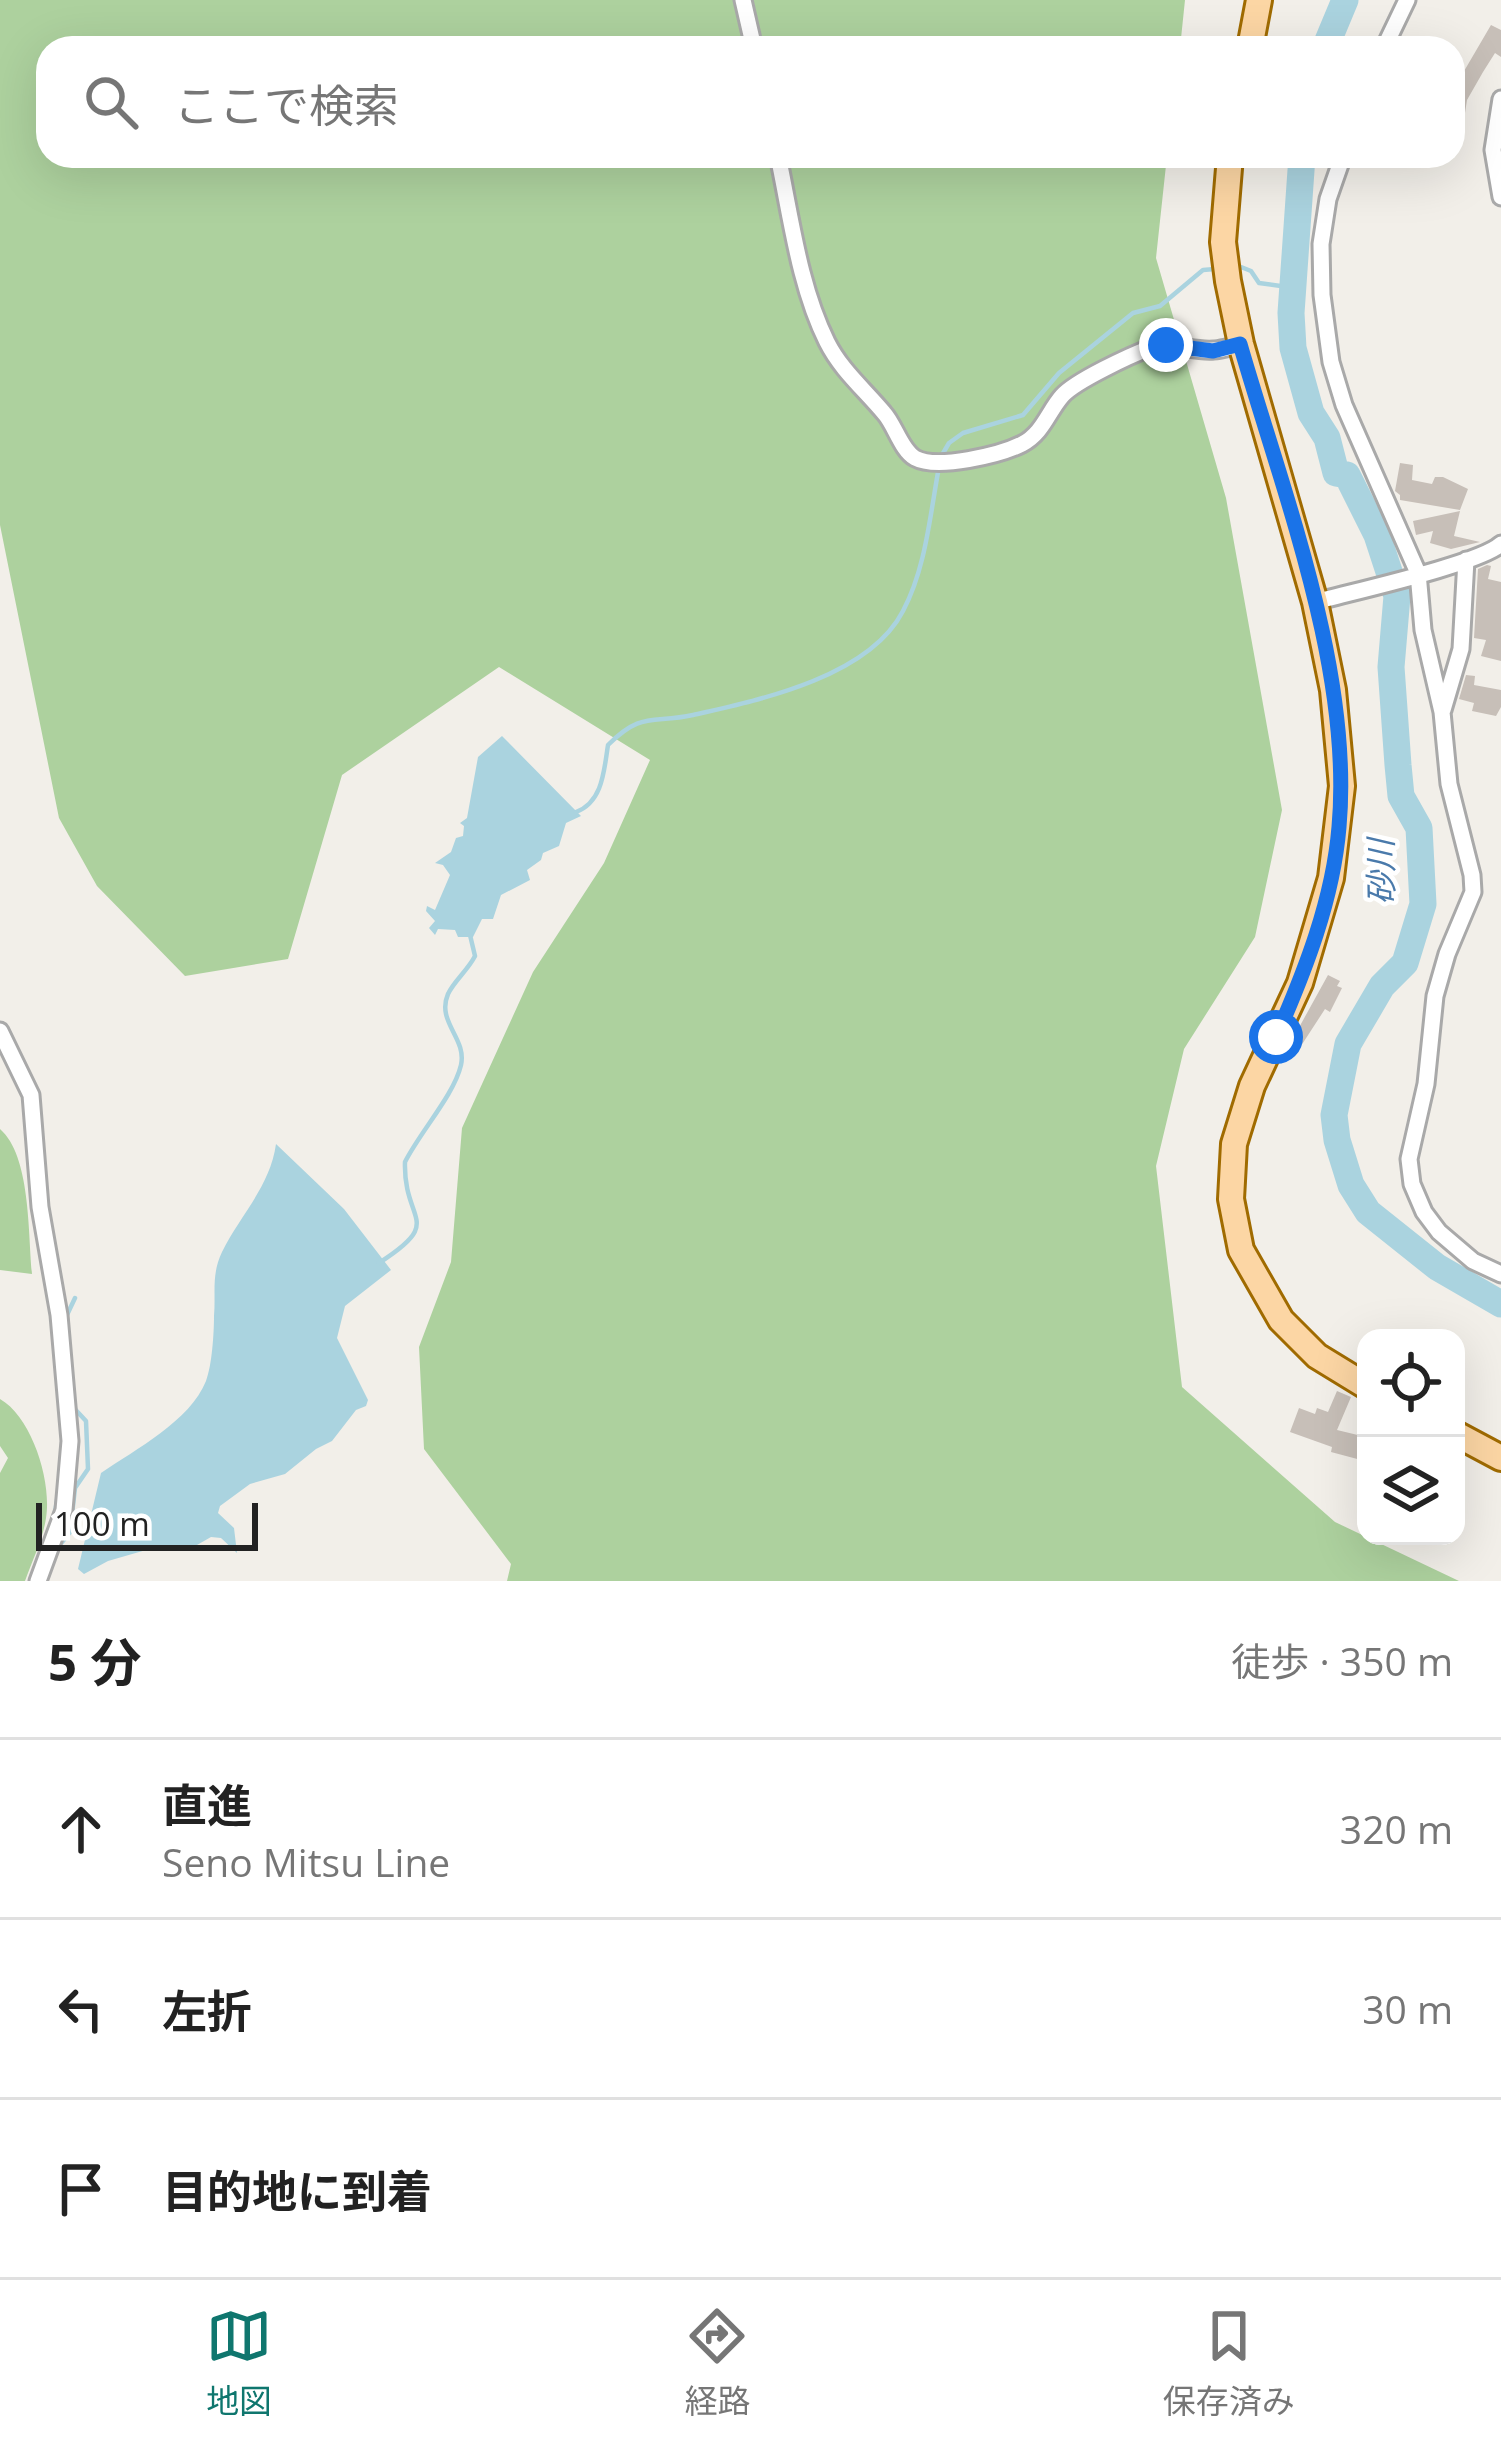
<!DOCTYPE html>
<html lang="ja">
<meta charset="utf-8">
<style>
:root{--surface:#fff;--page:#f6f6f6;--text:#222;--muted:#767676;--line:#e0e0e0;--accent:#0f766e}
body{margin:0;font-family:"Open Sans","Noto Sans JP",sans-serif;background:var(--page);color:var(--text)}
.controls{position:absolute;right:36px;bottom:36px;display:grid;overflow:hidden;border-radius:24px;box-shadow:0 12px 48px #0002}
.controls button{width:108px;height:108px;display:grid;place-items:center;padding:0;border:0;border-bottom:3px solid var(--line);background:var(--surface);color:var(--text);font:60px sans-serif}
.scale{position:absolute;left:36px;bottom:30px;width:222px;box-sizing:border-box;padding-left:12px;border:6px solid #222;border-top:0;font-size:33px;line-height:42px;white-space:nowrap;color:#222;-webkit-text-stroke:9px #fff;paint-order:stroke}
.stop{position:absolute;width:36px;height:36px;margin:-27px;border:9px solid #1a73e8;border-radius:50%;background:#fff}
.stop.end{background:#1a73e8;border-color:#fff;box-shadow:0 3px 12px #0008}
.list{margin:0;padding:0;list-style:none}
h2{display:flex;justify-content:space-between;align-items:center;height:156px;margin:0;padding:0 48px;font-size:51px}
h2 small{font-size:39px;font-weight:400;color:var(--muted)}
.list li{display:grid;grid-template-columns:78px 1fr auto;gap:36px;align-items:center;box-sizing:border-box;height:180px;padding:0 48px;border-top:3px solid var(--line)}
.list b{display:block;font-size:45px;white-space:nowrap}
.list p{margin:0;font-size:39px;white-space:nowrap;color:var(--muted)}
.list em{font-size:39px;font-style:normal;color:var(--muted)}
.icon{flex:none;width:66px;height:66px;fill:none;stroke:currentColor;stroke-width:2;stroke-linecap:round;stroke-linejoin:round}
.map{position:relative;flex:none;width:1501px;height:1581px;overflow:hidden}
.search{position:absolute;background:var(--surface);box-shadow:0 12px 48px #0002;left:36px;right:36px;top:36px;height:132px;display:flex;align-items:center;gap:30px;box-sizing:border-box;padding:0 42px;border-radius:36px;color:var(--muted);font-size:45px}
.sheet{height:696px;background:var(--surface)}
nav{display:flex;justify-content:space-around;align-items:center;box-sizing:border-box;height:168px;border-top:3px solid var(--line);background:var(--surface);font-size:33px;color:var(--muted)}
nav a{display:grid;justify-items:center;gap:6px}
nav .on{color:var(--accent)}
.map>svg:first-child{display:block}
.forest{fill:#add19e}
.water{fill:#aad3df}
.lines{fill:none;stroke-linecap:round;stroke-linejoin:round}
.stream{stroke:#aad3df;stroke-width:4.5}
.river{stroke:#aad3df;stroke-width:27}
.building{fill:#c7bfb8}
.street-casing{stroke:#a9a9a9;stroke-width:21}
.primary-casing{stroke:#a06b00;stroke-width:30}
.street{stroke:#fff;stroke-width:15}
.primary{stroke:#fcd6a4;stroke-width:24}
.route{stroke:#1a73e8;stroke-width:15}
.labels{text-anchor:middle;stroke-width:9;stroke-linejoin:round;paint-order:stroke}
.water-label{font-size:33px;font-style:italic;fill:#4a7aab;stroke:#fff}
</style>
<div class="map">
<svg width="1501" height="1581" viewBox="0 0 1501 1581">
<rect width="100%" height="100%" fill="#f2efe9"/>
<path class="forest" d="M0 0H1185L1180 48H48V156H1167L1156 258 1226 498 1282 810 1255 937 1184 1049 1156 1166 1182 1387 1335 1522 1459 1581H507L511 1564 424 1449 419 1347 451 1262 462 1128 533 972 604 863 650 760 499 667 342 775 288 959 185 976 97 886 59 818 0 525Z
M0 1129C31 1156 28 1234 32 1274L0 1270Z
M0 1399C32 1417 52 1482 46 1518 43 1539 32 1561 25 1581H0V1473L8 1458 0 1446Z"/>
<path class="water" d="M502 736 581 816 566 823 559 846 543 853 541 860 527 870 530 880 501 895 493 919H482L473 937H458L455 930 438 929 435 935 429 928 435 921 426 911 427 906 435 910 450 875 443 865 435 863 451 852 456 838 463 836 464 826 460 823 467 818 478 757Z
M276 1144 344 1209 391 1270 345 1306 337 1338 368 1400 366 1406 356 1410 332 1441 316 1449 285 1474 250 1484 220 1506 218 1513 234 1528 237 1553 221 1538 211 1537 197 1545 146 1550 108 1561 84 1574 78 1569 101 1473C136 1449 190 1421 206 1381 212 1365 214 1334 214 1316 216 1293 211 1275 222 1252 240 1215 270 1187 276 1144Z"/>
<g class="lines">
<path class="stream" d="M1241 267 1251 271 1259 283 1295 288
M942 455 949 443 963 433 1023 415 1059 373 1133 313 1160 306 1203 270 1215 269
M576 812C603 802 604 770 608 745 642 711 652 724 693 715 760 700 869 677 903 611 926 568 930 514 939 467
M379 1263C446 1220 403 1223 405 1162 420 1132 454 1095 461 1065 467 1038 436 1022 448 994 454 981 468 970 475 956L470 935
M66 1317 75 1298
M55 1512 59 1488
M51 1556 70 1532 75 1488 88 1469 86 1421 72 1406"/>
<path class="river" d="M1325 48 1345 0
M1302 156 1291 313 1293 348 1311 413 1327 438 1336 473 1347 475 1377 535 1397 596 1391 667 1398 765 1401 796 1419 828 1423 904 1405 963 1382 986 1348 1044 1334 1115 1337 1140 1351 1185 1368 1212 1437 1267 1501 1304"/>
</g>
<path class="building" d="M1491 25 1501 30V57L1495 53 1483 72 1467 100 1465 113 1454 110 1453 90Z
M1400 463 1413 465 1412 480 1432 484 1435 477H1443L1468 489 1460 510 1400 500V495L1395 491Z
M1460 511 1454 536 1480 542 1451 549 1430 543 1433 531 1416 535 1413 521Z
M1487 565 1491 566 1488 579 1501 582V661L1481 656 1486 640 1474 638 1478 569Z
M1466 675 1475 676 1474 685 1501 690V707L1496 716 1472 711 1474 703 1459 699Z
M1328 975 1340 981 1337 986 1342 988 1330 1012 1325 1009 1299 1049 1291 1042Z
M1337 1391 1351 1397 1337 1430 1366 1437V1450L1361 1460 1331 1452 1332 1447 1290 1432 1299 1408 1315 1414 1317 1408 1328 1412Z"/>
<g class="lines">
<g class="street-casing">
<path id="street" d="M743 0 754 48
M1384 48 1407 0
M1501 99 1493 150 1501 197
M778 156C791 217 799 286 827 342 841 370 864 389 884 413 895 425 901 450 915 458 937 470 1000 455 1022 444 1043 433 1048 412 1062 396 1075 381 1131 355 1150 348 1172 341 1192 352 1214 350 1222 350 1232 346 1241 344
M1343 156 1328 199 1321 244 1322 295 1331 362 1344 405 1418 573 1423 630 1442 712 1449 784 1472 875 1473 892 1447 954 1435 996 1426 1084 1409 1159 1412 1184 1424 1212 1439 1232 1473 1261 1501 1274
M1315 602C1351 592 1479 564 1501 544
M1443 710 1461 649 1466 560
M0 1031 31 1095 40 1207 59 1315 70 1441 64 1510 38 1581"/>
</g>
<g class="primary-casing">
<path id="primary" d="M1250 48 1259 0
M1230 156 1223 242 1228 281 1241 344 1315 602 1333 690 1342 786 1331 878 1300 983 1252 1086 1234 1144 1231 1199 1241 1250 1281 1320 1317 1356 1366 1386
M1456 1434 1501 1458"/>
</g>
<use href="#street" class="street"/>
<use href="#primary" class="primary"/>
</g>
<g class="lines">
<path class="route" d="M1166 345 1213 351 1240 344C1283 493 1353 671 1339 827 1333 900 1305 971 1276 1037"/>
</g>
<g class="labels">
<g class="water-label">
<text transform="translate(1381 872) rotate(-91)" y="12">砂川</text>
</g>
</g>
</svg>
<div class="controls">
<button><svg class="icon" aria-label="locate" viewBox="0 0 24 24"><circle cx="12" cy="12" r="6"/><path d="M12 2v4M12 18v4M2 12h4M18 12h4"/></svg></button>
<button><svg class="icon" aria-label="layers" viewBox="0 0 24 24"><path d="M12 4l9 5-9 5-9-5zM3 14l9 5 9-5"/></svg></button>
</div>
<div class="scale">100 m</div>
<div class="stop" style="left:1276px;top:1037px"></div>
<div class="stop end" style="left:1166px;top:345px"></div>
<div class="search"><svg class="icon" aria-label="search" viewBox="0 0 24 24"><circle cx="10" cy="10" r="6"/><path d="M15 15l6 6"/></svg>ここで検索</div>
</div>
<section class="sheet">
<h2>5 分<small>徒歩 · 350 m</small></h2>
<ul class="list">
<li><svg class="icon" aria-label="ahead" viewBox="0 0 24 24"><path d="M12 20V5M6 11l6-6 6 6"/></svg><div><b>直進</b><p>Seno Mitsu Line</p></div><em>320 m</em></li>
<li><svg class="icon" aria-label="left" viewBox="0 0 24 24"><path d="M17 20v-9H6M10 6l-5 5 5 5"/></svg><div><b>左折</b></div><em>30 m</em></li>
<li><svg class="icon" aria-label="arrive" viewBox="0 0 24 24"><path d="M6 21V4h12l-3 4 3 4H6"/></svg><div><b>目的地に到着</b></div></li>
</ul>
</section>
<nav>
<a class="on"><svg class="icon" aria-label="map" viewBox="0 0 24 24"><path d="M3 6l6-2 6 2 6-2v14l-6 2-6-2-6 2zM9 4v14M15 6v14"/></svg>地図</a>
<a><svg class="icon" aria-label="directions" viewBox="0 0 24 24"><path d="M12 3l9 9-9 9-9-9zM9 14v-3h6M13 9l2 2-2 2"/></svg>経路</a>
<a><svg class="icon" aria-label="saved" viewBox="0 0 24 24"><path d="M7 4h10v16l-5-4-5 4z"/></svg>保存済み</a>
</nav>
